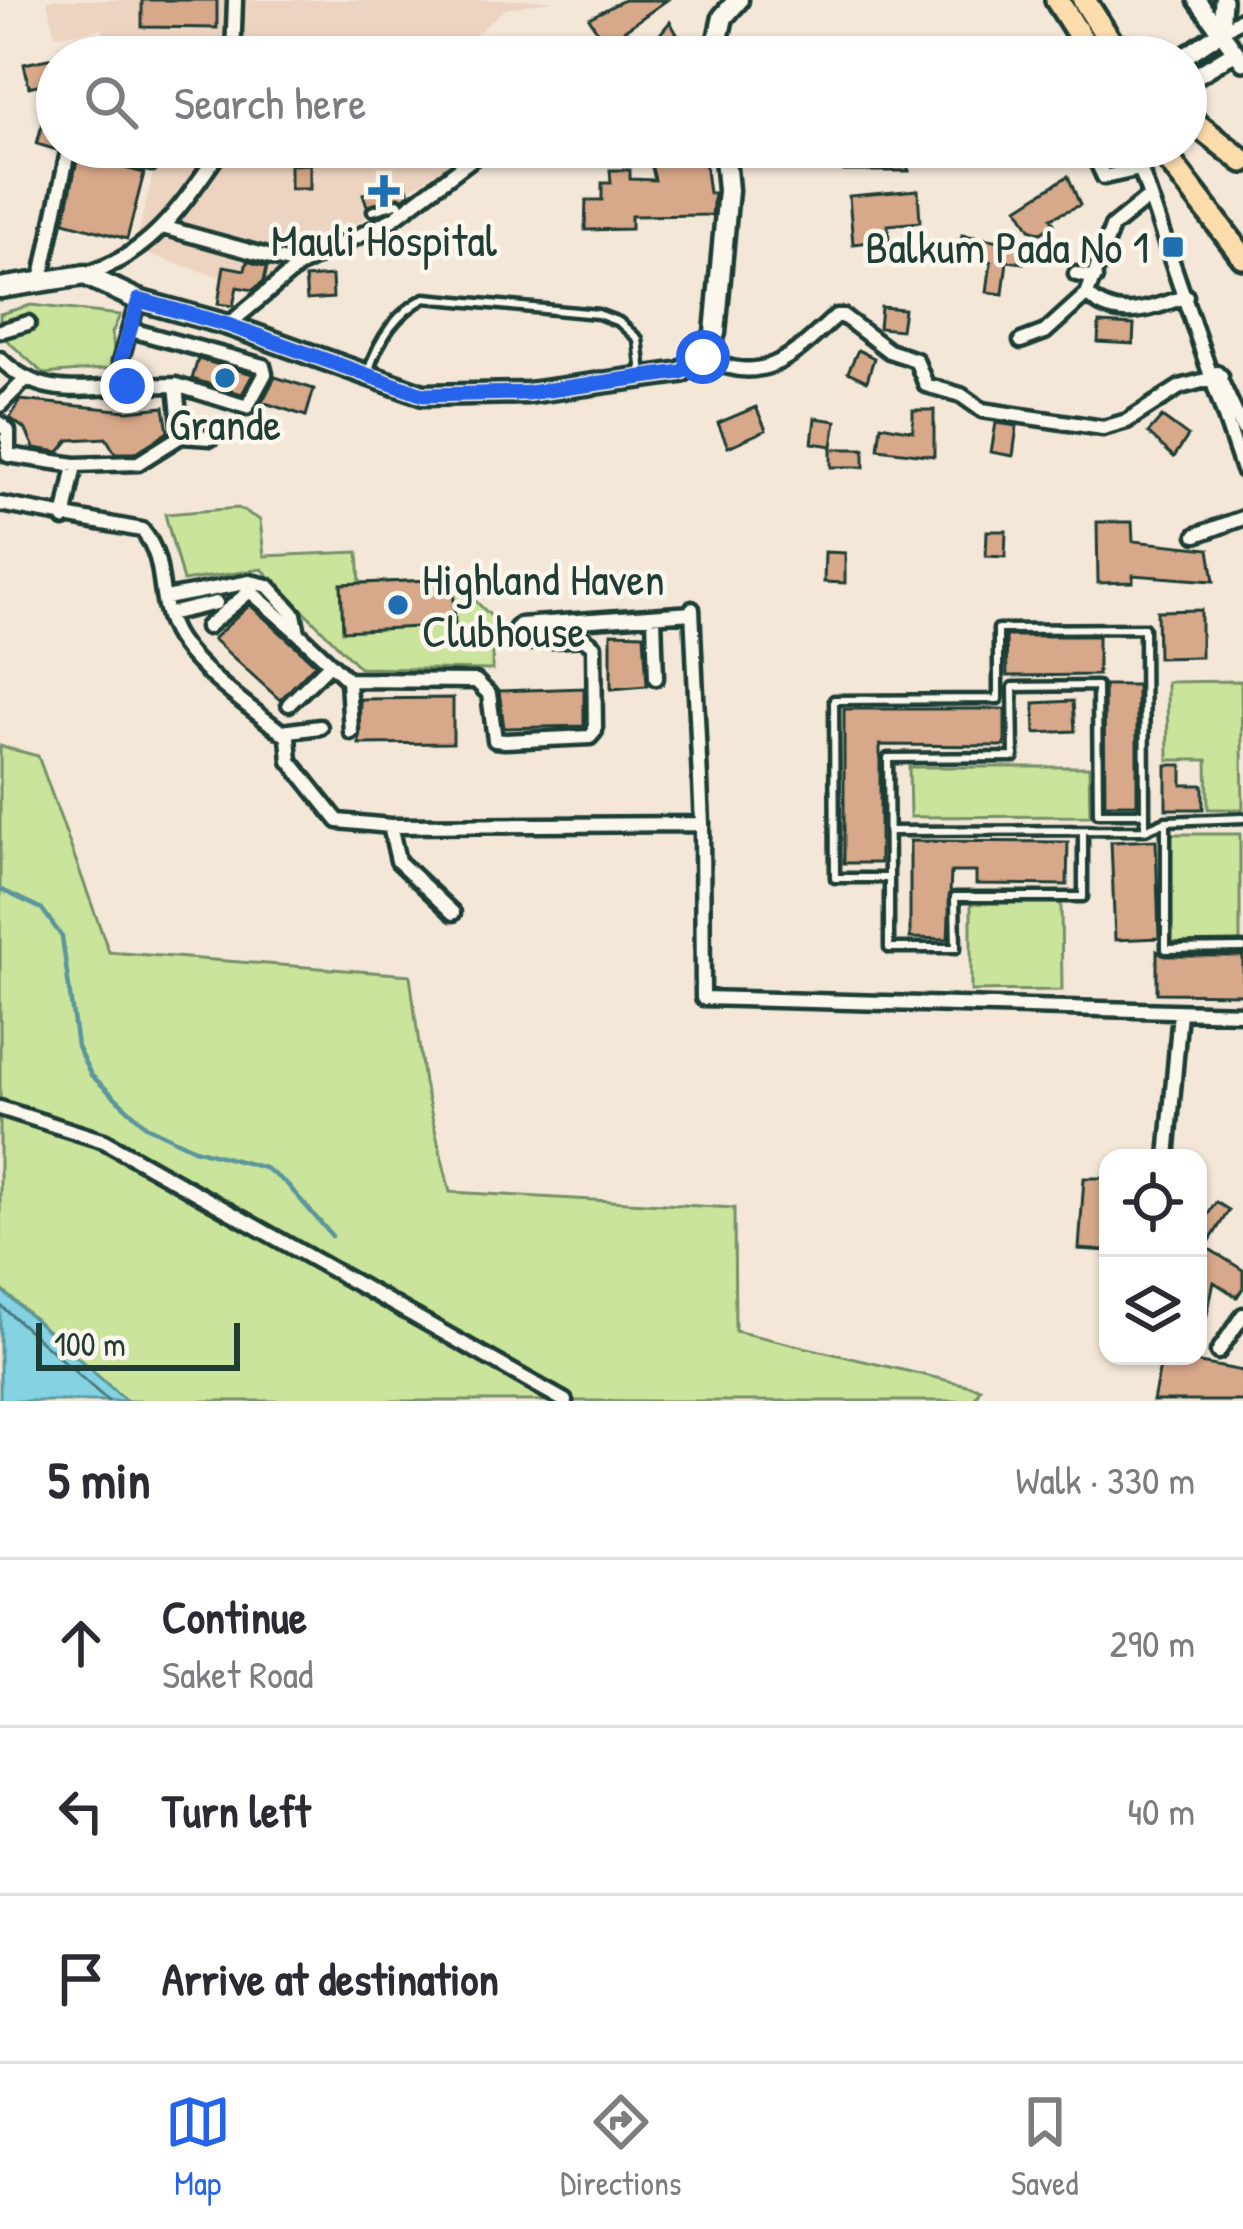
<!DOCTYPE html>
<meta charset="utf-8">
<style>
:root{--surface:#fff;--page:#f7f7f7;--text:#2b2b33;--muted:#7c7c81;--line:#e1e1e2;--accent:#2563eb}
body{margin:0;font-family:"Patrick Hand",sans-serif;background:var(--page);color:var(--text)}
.controls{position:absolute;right:36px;bottom:36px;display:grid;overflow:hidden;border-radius:24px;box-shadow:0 3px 9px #0004}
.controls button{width:108px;height:108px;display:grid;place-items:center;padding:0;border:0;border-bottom:3px solid var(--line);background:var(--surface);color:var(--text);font:60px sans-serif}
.scale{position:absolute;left:36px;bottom:30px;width:204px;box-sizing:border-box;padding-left:12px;border:6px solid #1f3d34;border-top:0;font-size:33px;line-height:42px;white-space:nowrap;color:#1f3d34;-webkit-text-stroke:9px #fbf7ec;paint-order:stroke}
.stop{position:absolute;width:36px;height:36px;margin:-27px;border:9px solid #2563eb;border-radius:50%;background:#fff}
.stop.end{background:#2563eb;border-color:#fff;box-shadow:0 3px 12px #0008}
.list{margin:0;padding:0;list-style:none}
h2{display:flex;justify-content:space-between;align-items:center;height:156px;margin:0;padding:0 48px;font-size:51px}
h2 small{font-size:39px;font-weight:400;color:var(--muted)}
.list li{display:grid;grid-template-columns:78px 1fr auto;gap:36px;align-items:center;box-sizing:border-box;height:168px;padding:0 48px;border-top:3px solid var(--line)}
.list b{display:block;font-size:45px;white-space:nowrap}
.list p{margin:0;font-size:39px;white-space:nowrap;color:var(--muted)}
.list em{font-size:39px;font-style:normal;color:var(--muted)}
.icon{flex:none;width:66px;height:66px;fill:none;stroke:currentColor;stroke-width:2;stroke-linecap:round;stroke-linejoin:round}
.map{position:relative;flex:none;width:1243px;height:1401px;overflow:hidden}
.search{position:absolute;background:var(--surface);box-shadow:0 3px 9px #0004;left:36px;right:36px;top:36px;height:132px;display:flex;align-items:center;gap:30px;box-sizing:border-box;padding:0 42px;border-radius:66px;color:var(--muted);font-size:45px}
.sheet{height:660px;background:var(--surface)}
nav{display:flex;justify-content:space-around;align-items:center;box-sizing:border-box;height:168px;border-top:3px solid var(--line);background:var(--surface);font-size:33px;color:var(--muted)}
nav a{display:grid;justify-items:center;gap:6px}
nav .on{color:var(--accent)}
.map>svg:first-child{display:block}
.built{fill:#ecd4c1}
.green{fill:#cae49b;stroke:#749068;stroke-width:3}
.water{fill:#84d2e2;stroke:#5c969c;stroke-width:3}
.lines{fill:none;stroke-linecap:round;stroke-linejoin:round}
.shore{stroke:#47797a;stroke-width:3}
.stream{stroke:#5c969c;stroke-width:4.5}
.building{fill:#d8a88a;stroke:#1f3d34;stroke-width:3}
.service-casing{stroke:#1f3d34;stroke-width:15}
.minor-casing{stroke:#1f3d34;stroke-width:21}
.tertiary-casing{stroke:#1f3d34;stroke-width:24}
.secondary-casing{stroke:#1f3d34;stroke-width:27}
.trunk-casing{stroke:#1f3d34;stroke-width:30}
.service{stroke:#fbf7ec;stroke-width:6}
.minor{stroke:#fbf7ec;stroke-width:12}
.tertiary{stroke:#fbf7ec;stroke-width:15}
.secondary{stroke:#fbf7ec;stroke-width:18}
.trunk{stroke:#fddcac;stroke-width:21}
.route{stroke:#2563eb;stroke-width:15}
.poi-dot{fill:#1f6fb2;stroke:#fbf7ec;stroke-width:4.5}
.labels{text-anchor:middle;stroke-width:9;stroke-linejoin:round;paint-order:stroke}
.poi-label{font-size:45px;fill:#1f3d34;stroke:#fbf7ec}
</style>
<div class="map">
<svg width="1243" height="1401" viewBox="0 0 1243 1401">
<rect width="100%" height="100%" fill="#f4e7d8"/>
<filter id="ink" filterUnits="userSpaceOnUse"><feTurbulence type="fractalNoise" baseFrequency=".00833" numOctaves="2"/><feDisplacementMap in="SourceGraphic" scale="24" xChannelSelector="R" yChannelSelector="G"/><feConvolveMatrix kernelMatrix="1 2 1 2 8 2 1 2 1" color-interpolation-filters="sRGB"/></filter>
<g filter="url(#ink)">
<path class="built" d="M47 0H556L505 9 461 47 460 57H108L102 28 55 36Z
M152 147H477L254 288 134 250 159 150Z"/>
<path class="green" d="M31 305 120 315 112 333 116 368 44 374 0 334V314Z
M238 508 260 520 264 556 358 552 360 583 453 579 493 618 492 670 360 668 262 569 183 581 165 514Z
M1241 681 1243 809H1208L1207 760H1168L1167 682Z
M0 746 38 756 109 952 410 975 424 1083 450 1192 734 1208 735 1331 980 1388 974 1401H126L0 1288Z
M909 767H1089L1090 816 910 817Z
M1240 834V943H1171L1170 834Z
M1061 901 1062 990 971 991V902Z"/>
<path class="water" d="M0 1289 126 1401H0Z"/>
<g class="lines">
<path class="shore" d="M0 1305 108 1401"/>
<path class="stream" d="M0 889 42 909 62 937 77 1046 91 1075 146 1126 194 1149 265 1168 287 1184 332 1236"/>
</g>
<path class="building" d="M142 0H217V28L142 27Z
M624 0H667L605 44 589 18Z
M670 22 678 36 673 51 668 57H641Z
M57 57 56 81 57 150 37 144 53 81 29 87 24 64Z
M647 147H703L709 193H714L712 215 631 216V229L585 230 586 200H602V183H611L610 170H630V179L655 180Z
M844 147H899L909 171H844Z
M78 156 144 173 127 239 64 222Z
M310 164V189H290V165Z
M1068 176 1080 205 1051 218 1054 224 1041 233 1030 229 1018 208Z
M405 181 409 194 404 198 367 206 363 194Z
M918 190 920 222 888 225 889 240 853 244 849 196Z
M962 235 1027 245 1024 263 1007 261 1003 294 987 292 991 262 958 254Z
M247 261 267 267 264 281 253 290 237 287 233 306 218 304 224 266 245 270Z
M332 276 333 298 307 300 305 278Z
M881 307 904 309 901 330 879 328Z
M1099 323 1134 325 1133 344 1098 342Z
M858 350 874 358 867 381 848 372Z
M198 359 253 374 242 394 192 379Z
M275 377 314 389 306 416 262 402Z
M20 400 128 411 164 407 168 432 135 453H115L106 438 69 440 59 452 34 448 26 430 10 418Z
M756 407 766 430 728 447 718 423Z
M913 410H934V456L878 449 881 425 913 431Z
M1162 417 1188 436 1174 457 1148 433Z
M815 418 836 421 832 446 812 443Z
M996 423 1017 426 1013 456 991 452Z
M831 449H864V467H831Z
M1097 522H1132L1133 541 1209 549 1214 581 1133 575V582L1098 583Z
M987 531H1006L1005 557 986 556Z
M825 552 845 553V583L824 582Z
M453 579 455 625 343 631 341 584Z
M250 605 315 664 280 700 213 639Z
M1201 610V657L1158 658 1157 611Z
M611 633 644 634 647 686 611 689Z
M1006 636H1098V675L1007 676Z
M1104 685H1137V804H1105Z
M584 688V726L504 728 499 691Z
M453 698V743L359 744 360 699Z
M1073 701 1075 731 1035 733 1034 703Z
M844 709H1005V746L880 745V863H844Z
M1166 765H1182V785H1203V809H1166Z
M1156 840 1159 938 1115 940 1111 842Z
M910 841 1068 842 1067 885 976 884V872H951L948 939 910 938Z
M1157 951 1166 956H1243V994L1157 993Z
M1084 1178H1108V1251L1079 1249Z
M1216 1202 1229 1210 1206 1247 1243 1270V1288L1237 1297 1214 1282 1203 1333 1198 1332V1210L1207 1216Z
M1162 1356 1243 1371V1401H1153Z"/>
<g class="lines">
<g class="service-casing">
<path id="service" d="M372 211 399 203 401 209
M368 372C378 341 396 313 425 298L598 314 619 322 638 339 642 374
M1145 813H1098L1097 686 1013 687 1014 757 888 758 889 878H835L834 700 998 699V629L1144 628 1145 813V830
M1166 821V949L1243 948
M889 831 1145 830 1166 821 1243 818
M889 879V948H956L955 897H1083V831"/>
</g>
<g class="minor-casing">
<path id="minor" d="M1221 32 1243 18
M233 57 235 0
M89 147 152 163
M1090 147 1104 177 1140 169
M1133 147 1243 470
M1149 197 1112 227 1087 294C1115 324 1153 308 1186 296
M166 228 300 265
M86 274C153 254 184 202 223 147
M1076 274 1095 278
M41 281 69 147
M228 325 300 265 393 219 488 147
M0 331 28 323
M1021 341 1045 332 1087 294
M703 357C762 388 792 357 836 316H843L889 351 916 360 926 385 961 395 982 410 1103 428 1127 421 1180 387 1221 376
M0 359C38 397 77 389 127 386L120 362 138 300
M1217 373 1243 429
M127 386 176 385 247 407 265 374 263 366 131 330
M0 405 23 382
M0 423 8 431V455L75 465 138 463 181 436 176 385
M181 436 211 438
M0 504 142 530C168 561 156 593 172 627 188 665 255 711 288 737L290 761 338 821 390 826 702 824 703 998 1243 1013
M64 519 75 465
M1196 535 1243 518
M166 598 250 582 268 586 294 614 298 633 348 680 476 681 489 694 495 740 505 741 590 737 595 731 594 646 583 638 524 642 516 629 520 625 692 613
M692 609 702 824
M169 614 216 603
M654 617 656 678
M207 627 250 591 297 632
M348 680 351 732
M289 704 329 665
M282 732 320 727
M390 826 398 861 453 913
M0 1108 104 1141 565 1401
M1167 1158 1180 1012
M1218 1352 1243 1315"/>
</g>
<g class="tertiary-casing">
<path id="tertiary" d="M1197 0 1243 62
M1221 32 1223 0
M1184 57 1221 32
M1186 82 1235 52"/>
</g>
<g class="secondary-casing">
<path id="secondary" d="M714 57 723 17 738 0
M0 288 85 275 138 300 228 325 423 395 528 393 681 372 703 357 715 333 728 190 724 147"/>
</g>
<g class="trunk-casing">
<path id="trunk" d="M1057 0 1093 57
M1084 0 1120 57
M1186 116 1243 161
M1159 147 1243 257"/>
</g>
<use href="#service" class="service"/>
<use href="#minor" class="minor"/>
<use href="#tertiary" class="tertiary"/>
<use href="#secondary" class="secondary"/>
<use href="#trunk" class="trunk"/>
</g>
</g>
<g class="lines" filter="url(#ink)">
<path class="route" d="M127 386 120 362 139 300 228 325 423 395 528 393 643 377 681 372 703 357"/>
</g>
<g class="poi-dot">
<path d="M378 173h12v12h12v12h-12v12h-12v-12h-12v-12h12z"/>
<rect x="1161" y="235" width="24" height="24" rx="6"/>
<circle cx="225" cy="378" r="12"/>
<circle cx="398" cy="605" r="12"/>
</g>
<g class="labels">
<g class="poi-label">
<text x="384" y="256">Mauli Hospital</text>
<text x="1149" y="263" text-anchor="end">Balkum Pada No 1</text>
<text x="225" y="440">Grande</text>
<text x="422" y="595" text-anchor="start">Highland Haven<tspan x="422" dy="52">Clubhouse</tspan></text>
</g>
</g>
</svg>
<div class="controls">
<button><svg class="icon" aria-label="locate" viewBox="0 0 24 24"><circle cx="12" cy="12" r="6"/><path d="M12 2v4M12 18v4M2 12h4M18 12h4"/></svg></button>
<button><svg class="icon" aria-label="layers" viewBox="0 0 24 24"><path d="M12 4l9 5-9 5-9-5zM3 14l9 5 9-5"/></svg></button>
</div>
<div class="scale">100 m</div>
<div class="stop" style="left:703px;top:357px"></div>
<div class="stop end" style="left:127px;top:386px"></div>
<div class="search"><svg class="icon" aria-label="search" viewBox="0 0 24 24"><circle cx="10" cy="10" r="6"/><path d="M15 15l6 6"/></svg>Search here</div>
</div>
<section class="sheet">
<h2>5 min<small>Walk · 330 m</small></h2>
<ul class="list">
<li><svg class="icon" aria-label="ahead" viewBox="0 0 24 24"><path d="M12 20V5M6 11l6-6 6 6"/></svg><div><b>Continue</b><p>Saket Road</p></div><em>290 m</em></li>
<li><svg class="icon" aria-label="left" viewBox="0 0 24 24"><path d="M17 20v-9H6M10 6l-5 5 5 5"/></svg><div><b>Turn left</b></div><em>40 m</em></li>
<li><svg class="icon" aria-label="arrive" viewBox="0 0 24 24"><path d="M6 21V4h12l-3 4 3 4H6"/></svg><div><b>Arrive at destination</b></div></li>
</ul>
</section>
<nav>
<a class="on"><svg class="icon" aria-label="map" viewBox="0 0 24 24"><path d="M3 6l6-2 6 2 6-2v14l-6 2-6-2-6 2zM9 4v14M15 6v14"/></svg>Map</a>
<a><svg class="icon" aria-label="directions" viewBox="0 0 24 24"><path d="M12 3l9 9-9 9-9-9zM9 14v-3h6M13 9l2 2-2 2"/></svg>Directions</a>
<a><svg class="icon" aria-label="saved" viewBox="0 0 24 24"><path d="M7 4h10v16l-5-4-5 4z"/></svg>Saved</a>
</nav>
